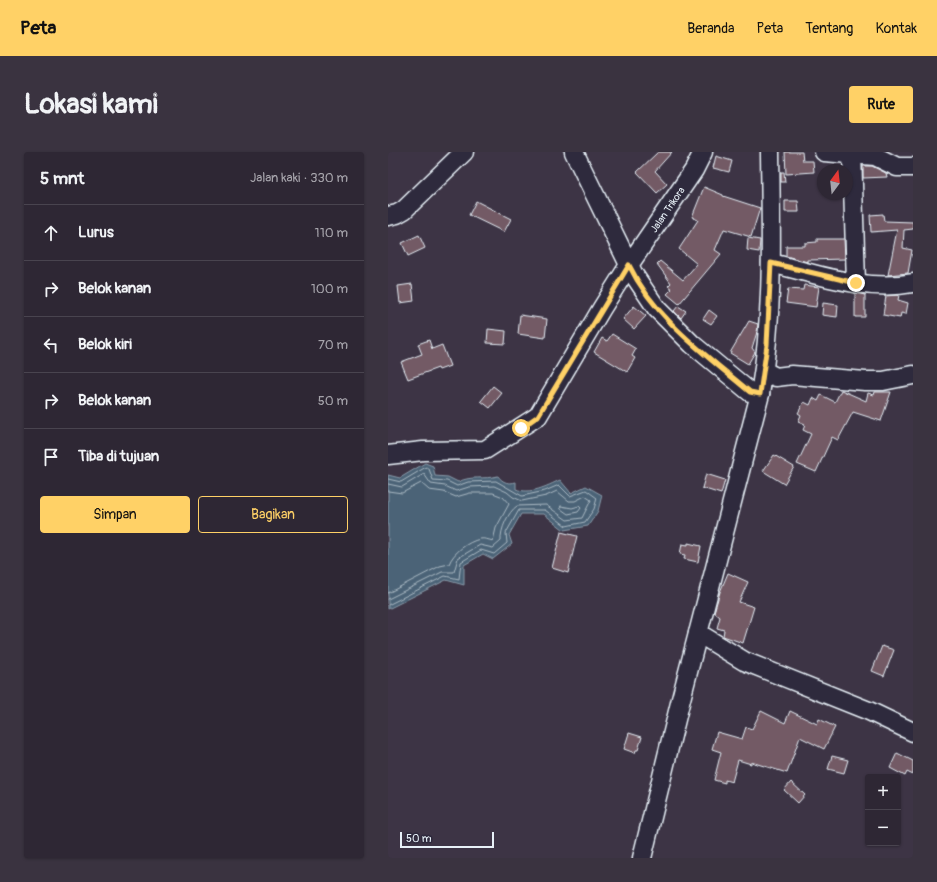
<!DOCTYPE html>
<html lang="id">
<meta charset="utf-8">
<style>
:root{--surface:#2e2734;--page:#3a3340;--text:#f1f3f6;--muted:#a7a5ac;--line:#49444f;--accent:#ffd166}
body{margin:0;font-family:Pangolin,sans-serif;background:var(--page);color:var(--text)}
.controls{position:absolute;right:12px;bottom:12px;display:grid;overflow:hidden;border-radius:4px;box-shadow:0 1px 3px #0004}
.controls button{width:36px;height:36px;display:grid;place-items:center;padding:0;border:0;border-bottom:1px solid var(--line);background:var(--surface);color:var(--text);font:20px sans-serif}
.compass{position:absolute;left:429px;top:12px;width:36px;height:36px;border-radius:50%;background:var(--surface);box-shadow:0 1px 3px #0004;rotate:15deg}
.scale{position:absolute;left:12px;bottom:10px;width:94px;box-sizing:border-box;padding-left:4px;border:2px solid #e8f1f8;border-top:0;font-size:11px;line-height:14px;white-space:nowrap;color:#e8f1f8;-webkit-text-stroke:3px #2f2a3d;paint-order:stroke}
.stop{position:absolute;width:12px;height:12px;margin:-9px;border:3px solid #ffd166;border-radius:50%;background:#fff}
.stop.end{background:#ffd166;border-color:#fff;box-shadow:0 1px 4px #0008}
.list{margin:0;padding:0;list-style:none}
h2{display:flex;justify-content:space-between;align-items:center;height:52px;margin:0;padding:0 16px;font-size:17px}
h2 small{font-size:13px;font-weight:400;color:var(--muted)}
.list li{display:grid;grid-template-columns:26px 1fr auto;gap:12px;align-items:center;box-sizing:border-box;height:56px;padding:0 16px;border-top:1px solid var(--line)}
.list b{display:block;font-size:15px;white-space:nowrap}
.list em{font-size:13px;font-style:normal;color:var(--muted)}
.actions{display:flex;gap:8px;padding:12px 16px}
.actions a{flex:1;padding:9px 0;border:1px solid var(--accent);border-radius:4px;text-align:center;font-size:14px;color:var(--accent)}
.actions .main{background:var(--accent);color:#111}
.icon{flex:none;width:22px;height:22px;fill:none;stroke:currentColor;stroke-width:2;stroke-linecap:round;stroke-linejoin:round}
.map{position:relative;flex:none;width:525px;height:706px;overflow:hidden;border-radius:4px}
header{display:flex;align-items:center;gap:24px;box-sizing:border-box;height:56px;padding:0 20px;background:var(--accent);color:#111}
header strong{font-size:19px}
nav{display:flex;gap:22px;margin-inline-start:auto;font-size:14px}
.intro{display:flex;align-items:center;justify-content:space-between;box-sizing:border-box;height:96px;padding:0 24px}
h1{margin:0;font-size:28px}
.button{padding:10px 18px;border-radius:4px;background:var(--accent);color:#111;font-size:14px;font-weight:700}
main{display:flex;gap:24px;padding:0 24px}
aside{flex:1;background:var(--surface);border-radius:4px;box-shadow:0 1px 3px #0004}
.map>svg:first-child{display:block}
.water{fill:#4c6477;stroke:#8a9cab}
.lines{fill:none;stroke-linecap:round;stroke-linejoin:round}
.shore{stroke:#aab9c4;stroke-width:1}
.building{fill:#735a65;stroke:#e8f1f8}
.minor-casing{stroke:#e8f1f8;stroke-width:21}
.minor{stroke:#2f2a3d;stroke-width:18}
.route{stroke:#ffd166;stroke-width:5}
.labels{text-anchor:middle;stroke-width:4;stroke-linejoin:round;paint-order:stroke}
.street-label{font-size:10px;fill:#e8f1f8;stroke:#2f2a3d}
</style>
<header>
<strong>Peta</strong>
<nav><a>Beranda</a><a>Peta</a><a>Tentang</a><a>Kontak</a></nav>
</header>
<div class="intro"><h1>Lokasi kami</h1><a class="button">Rute</a></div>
<main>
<aside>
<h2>5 mnt<small>Jalan kaki · 330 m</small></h2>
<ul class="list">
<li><svg class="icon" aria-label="ahead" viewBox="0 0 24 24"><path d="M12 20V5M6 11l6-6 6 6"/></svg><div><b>Lurus</b></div><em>110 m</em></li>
<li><svg class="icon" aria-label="right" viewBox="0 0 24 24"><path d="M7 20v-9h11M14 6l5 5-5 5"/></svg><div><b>Belok kanan</b></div><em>100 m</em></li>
<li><svg class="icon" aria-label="left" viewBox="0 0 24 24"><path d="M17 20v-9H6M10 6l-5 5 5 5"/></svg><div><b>Belok kiri</b></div><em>70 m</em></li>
<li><svg class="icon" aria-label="right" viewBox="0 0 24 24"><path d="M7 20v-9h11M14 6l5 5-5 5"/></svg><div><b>Belok kanan</b></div><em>50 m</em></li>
<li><svg class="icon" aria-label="arrive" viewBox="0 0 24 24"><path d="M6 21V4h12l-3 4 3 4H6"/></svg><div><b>Tiba di tujuan</b></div></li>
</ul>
<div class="actions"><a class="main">Simpan</a><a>Bagikan</a></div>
</aside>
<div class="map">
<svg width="525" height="706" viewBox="0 0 525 706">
<rect width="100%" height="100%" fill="#3d3445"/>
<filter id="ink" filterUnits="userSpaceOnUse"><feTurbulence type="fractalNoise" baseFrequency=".025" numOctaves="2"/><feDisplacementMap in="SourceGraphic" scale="8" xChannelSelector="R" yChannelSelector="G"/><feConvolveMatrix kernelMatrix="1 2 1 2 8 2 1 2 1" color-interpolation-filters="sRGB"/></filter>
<g filter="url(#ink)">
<path class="water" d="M37 311 45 314 47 324 60 325 70 330C84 323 95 328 110 324 115 331 121 332 128 330V337C142 343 159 334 172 328L183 341 198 334 214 343 210 359 200 374 176 378 156 362H133L121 383 124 392 105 407 95 402 76 413V433L58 428 0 457V323L12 326Z"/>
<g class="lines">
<path class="shore" d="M0 327 13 330 38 315 41 317 45 328 59 329 69 334 80 330 108 329 134 344 157 339 171 333 182 344 198 338 209 346 206 357 197 370 178 374 157 358H131L118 381 119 391 106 402 93 398 73 410 71 427 57 424 0 453
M0 332 14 335 36 322 43 332 57 334 68 339 81 335 106 334 119 340 125 345 134 349 158 344 169 339 181 349H187L197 344 203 348 194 366 179 368 158 353 129 354C120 360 112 378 113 389L105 396 92 393 70 406 66 420H54L0 447
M0 339 14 341 33 331 41 338 56 340 68 345 82 341H105L115 345 121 352 108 376 105 389C101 388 96 386 92 387 79 390 65 401 61 412L52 414 0 441
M173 354 184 356 191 354 193 356 190 360 180 362 173 357Z"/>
</g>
<path class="building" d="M270 0H284L267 19 279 32 269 41 249 20Z
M397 0H414L415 9H425L426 20 398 22Z
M328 4 344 9 341 20 325 16Z
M475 14H484L498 21 499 25 475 26Z
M393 20H396L397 30H393Z
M316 35 335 43V44L372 56 363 85 336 77 327 98 333 102 291 152 279 142 284 137 280 134 283 131 269 112 272 109 295 128 309 112 291 97 310 68 304 65Z
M88 49 123 67 116 80 81 63Z
M397 49H410L411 60H397Z
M495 62 496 69 525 70V77L516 78 515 96 524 98 520 121 500 123 509 78 483 80 482 63Z
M31 83 37 96 20 104 14 91Z
M360 86 372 88 371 100 359 98Z
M429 87H456L457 107 419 108V110L398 104V94H417V91L429 90Z
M24 132 26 149 12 151 10 134Z
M416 133 431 135 428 155 398 151 400 137 415 138Z
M467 141 477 143V165H467Z
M511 143 510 148 520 151 518 162 513 161 512 166 495 163 498 144H496Z
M435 151 450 153 449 165 434 163Z
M246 154 258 164 246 177 235 167Z
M290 154 298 159 293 166 286 159Z
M321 158 329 164 323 172 315 167Z
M132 163 159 167 157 186 130 182Z
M361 169 370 172 369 180 364 196 367 200 360 212 342 201Z
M100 177 118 179 117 192 99 191Z
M224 182 248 197 244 204 247 206 239 220 206 200 214 186 219 189Z
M41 188 44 197 54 193 62 214 51 218 50 216 20 227 13 210 34 202 30 192Z
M105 234 114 241 102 256 93 249Z
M453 238 478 249 480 241 486 243 487 240H503L493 269 465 260 450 288 444 285 428 320 409 312 423 282 415 278 417 273 410 270 413 263 410 261 416 250 422 253 425 246 430 249 433 243 447 250Z
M386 303 406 315 396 332 375 319Z
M318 322 337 328 333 342 314 336Z
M173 380 189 384 180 421 164 416Z
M300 391 313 394 310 410 296 407 297 403 292 402 294 392 300 393Z
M340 421 360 430 351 450 366 455 355 491 335 484 336 478 329 476 332 465 326 460 332 440Z
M494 494 506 498 496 524 484 519Z
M373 559 397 571 402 559 429 572 431 567 447 575 436 597 412 585 399 621 363 610V612L350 608 344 630 337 628V631L326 628 333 600 324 597 329 580 354 587 358 575 364 577Z
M241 581 254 585 250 598H248L247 601 236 597Z
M509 601 525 609V623L519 620 517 624 502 616Z
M444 604 460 608 456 621 440 617Z
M403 630 417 643 410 651 396 638Z"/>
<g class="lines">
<g class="minor-casing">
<g id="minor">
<path d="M186 0 246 123 269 157 304 192 362 240 372 242"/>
<path d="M436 0 487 4 509 15H525"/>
<path d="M464 0 468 131"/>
<path d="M0 64 9 62 16 58 76 0"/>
<path d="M383 111C428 122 478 140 525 131"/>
<path d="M376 219 388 225 404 223 477 229H495L525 223"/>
<path id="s1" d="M0 303 35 299 97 298 150 264 214 156 241 113 306 18 315 0"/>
<path d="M310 481 356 509 481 559 525 580"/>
<path d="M254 706 293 547 372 242C386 162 383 81 382 0"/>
</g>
</g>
<use href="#minor" class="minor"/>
</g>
</g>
<g class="lines" filter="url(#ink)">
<path class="route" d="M133 276 150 264 241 113C267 167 317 202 362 240L372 242 379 193 383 111 468 131"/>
</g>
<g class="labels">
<g class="street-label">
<text dy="4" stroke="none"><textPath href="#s1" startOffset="404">Jalan Trikora</textPath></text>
</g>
</g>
</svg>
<div class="controls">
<button>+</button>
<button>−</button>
</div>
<svg class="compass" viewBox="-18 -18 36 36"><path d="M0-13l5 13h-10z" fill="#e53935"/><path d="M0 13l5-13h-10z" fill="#a7a5ac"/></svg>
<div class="scale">50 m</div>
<div class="stop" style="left:133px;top:276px"></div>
<div class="stop end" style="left:468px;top:131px"></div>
</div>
</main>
